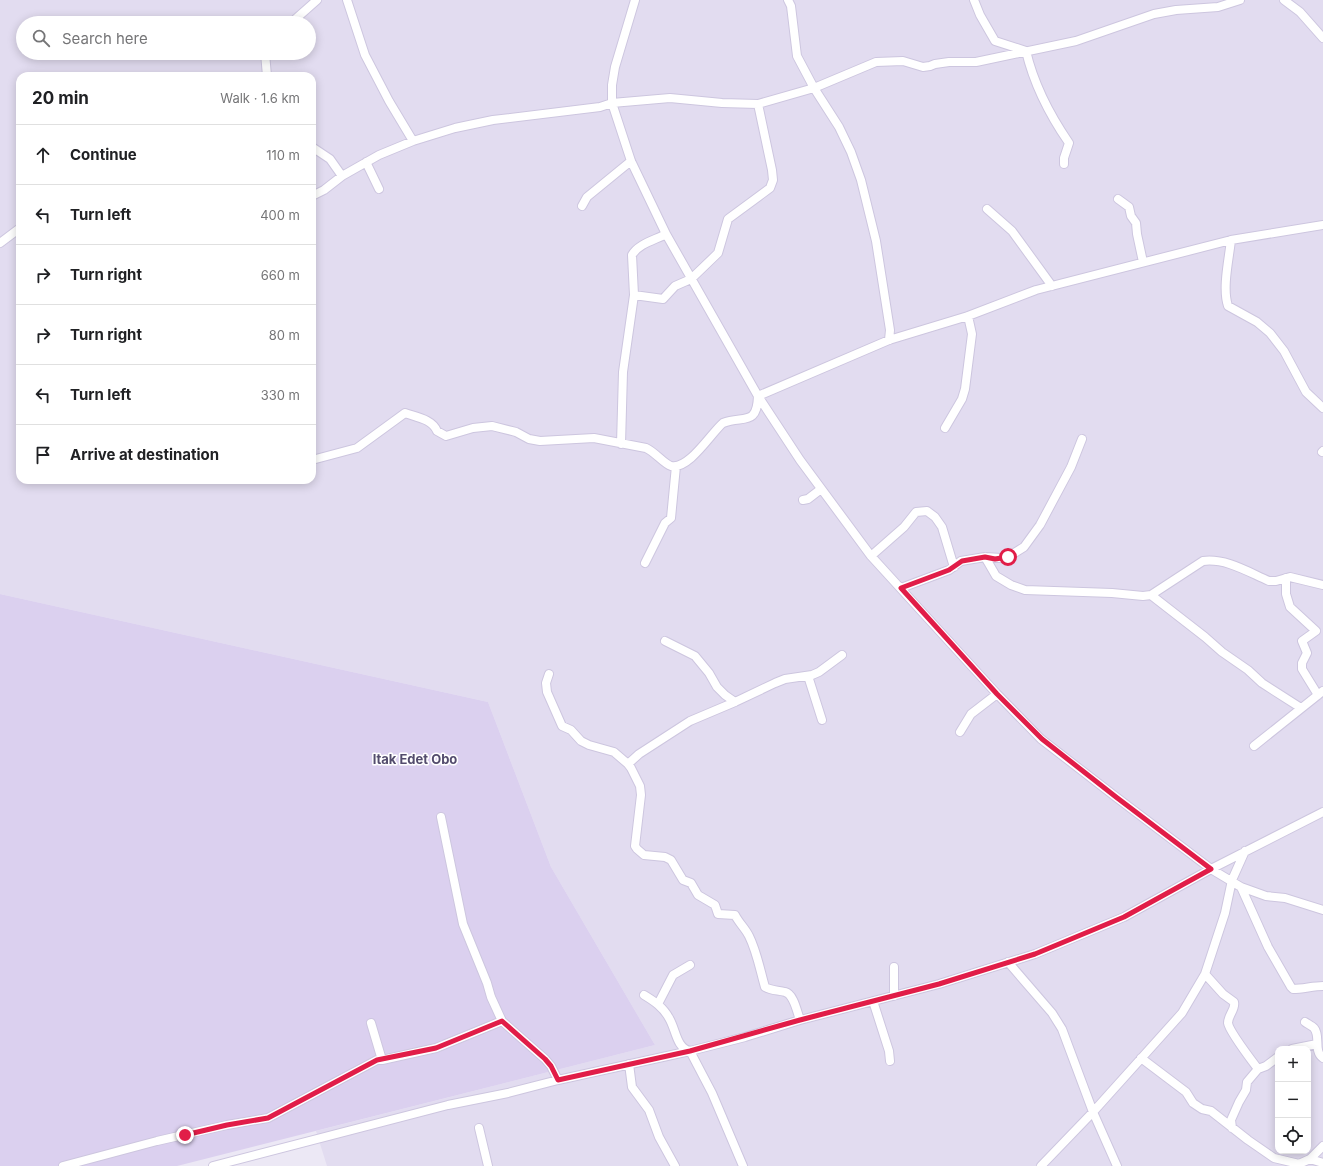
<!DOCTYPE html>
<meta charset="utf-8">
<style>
:root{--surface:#fff;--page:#f2f2f2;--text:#202124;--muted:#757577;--line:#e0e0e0}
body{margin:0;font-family:Inter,sans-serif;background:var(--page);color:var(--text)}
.controls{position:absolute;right:12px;bottom:12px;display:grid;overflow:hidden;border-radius:8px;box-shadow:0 2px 10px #0003}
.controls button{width:36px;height:36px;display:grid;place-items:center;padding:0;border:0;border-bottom:1px solid var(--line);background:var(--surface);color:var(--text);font:20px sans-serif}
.stop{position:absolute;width:12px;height:12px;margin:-9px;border:3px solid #e11d48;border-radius:50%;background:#fff}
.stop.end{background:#e11d48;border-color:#fff;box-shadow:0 1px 4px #0008}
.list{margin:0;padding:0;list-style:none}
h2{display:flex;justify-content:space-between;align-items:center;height:52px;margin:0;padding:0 16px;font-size:17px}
h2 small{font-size:13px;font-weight:400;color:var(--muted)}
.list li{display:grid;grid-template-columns:26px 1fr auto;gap:12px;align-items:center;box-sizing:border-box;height:60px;padding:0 16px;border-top:1px solid var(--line)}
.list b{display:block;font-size:15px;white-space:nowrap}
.list em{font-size:13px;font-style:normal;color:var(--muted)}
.icon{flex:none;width:22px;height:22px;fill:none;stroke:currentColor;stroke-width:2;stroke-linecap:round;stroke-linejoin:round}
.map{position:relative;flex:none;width:1323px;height:1166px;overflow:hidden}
.search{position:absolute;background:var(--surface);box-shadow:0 2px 10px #0003;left:16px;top:16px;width:300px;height:44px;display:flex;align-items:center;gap:10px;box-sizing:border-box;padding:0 14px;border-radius:22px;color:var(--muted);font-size:15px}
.panel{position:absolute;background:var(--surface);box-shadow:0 2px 10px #0003;left:16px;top:72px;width:300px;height:412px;border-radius:12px}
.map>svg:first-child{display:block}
.residential{fill:#e2dcf0;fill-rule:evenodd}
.education{fill:#dbd0ef}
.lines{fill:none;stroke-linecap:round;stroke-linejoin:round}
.minor-casing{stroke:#cdc6df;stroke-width:10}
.minor{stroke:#fff;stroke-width:8}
.route{stroke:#e11d48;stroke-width:5}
.labels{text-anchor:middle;stroke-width:3;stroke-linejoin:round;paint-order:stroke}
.quarter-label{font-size:13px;font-weight:bold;fill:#534c6d;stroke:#fff}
</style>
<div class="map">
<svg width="1323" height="1166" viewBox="0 0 1323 1166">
<rect width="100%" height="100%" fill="#ece8f5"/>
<path class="residential" d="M0 0H1323V1166H327L316 1131 655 1045 551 867 488 702 0 594ZM23 23H309V53H23ZM20 76H312V480H20ZM1278 1049H1308V1151H1278Z"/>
<path class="education" d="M0 594 488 702 551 867 655 1045 177 1166H0Z"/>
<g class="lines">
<g class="minor-casing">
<path id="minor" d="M347 0 365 55 389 101 413 141
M635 0 615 67 612 85V103L631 161 666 234 758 396 800 460 871 556 997 694 1041 739 1116 797 1211 869 1241 887 1266 896 1285 898 1323 910
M788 0 791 6 797 56 814 88 839 127 851 152 861 180 876 241 890 330 889 340
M974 0 980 15 995 41 1026 51
M1284 0 1300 12 1323 38
M291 23 317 0
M1026 51C1034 85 1049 114 1069 143L1064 158V164
M265 53 267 76
M312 147 330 159 342 176
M366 162 379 189
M312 196 324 190 342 176 379 155 413 141 455 128 493 120 600 107 612 103 670 98 722 103 758 104 814 88 876 62 903 61 923 67 930 66 935 64 949 62H976L1076 41 1154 14 1176 10 1218 7 1240 0
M1118 199 1129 207 1131 216 1136 223 1137 234 1143 262
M582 206 587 197 631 161
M987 209 1012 231 1052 286
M1231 240C1229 259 1222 288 1228 306L1257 322 1270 333 1284 351 1306 392 1323 408
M0 243 20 228
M634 295 632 255C638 244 655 240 666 234
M945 428 962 399 965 389 972 334 968 316
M621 444 623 372 634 295 663 299 675 286 691 279 718 253 728 219 770 188 773 180 772 170 758 104
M1322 452 1323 451
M312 460 357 448 405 413C416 417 432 419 437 431L446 436 473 428 492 426 516 432 529 439 540 441 594 438 646 448C655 452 664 464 671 466 689 470 711 433 723 423 743 415 757 427 758 396L889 340 968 316 1036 290 1231 240 1323 225
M803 500 808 499 821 489
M871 556 904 527 916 512 927 511 935 517 942 527 954 567
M985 557 996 576 1011 585 1025 590 1112 593 1143 596 1151 595 1203 561C1226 558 1248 572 1269 581H1276L1290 577 1323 585
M645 563 665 523 671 518 676 466
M1286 578V594L1290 607 1316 631 1302 641 1307 653 1302 663V669L1318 695
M901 588 949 570 961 561 985 557 1001 558 1008 557 1024 547 1040 525 1071 467 1082 439
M1151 595 1205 637 1222 652 1248 670 1262 683 1301 708
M665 641 695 656 709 673 717 687 725 695 735 702
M549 674 546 683 547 692 562 726 571 730 581 741 589 745 614 752 628 764 631 768 640 786 641 795 635 846 637 849 644 855 665 857 671 860 683 880 691 883 698 895 715 905 718 914 735 915C739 923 745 928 749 936 757 952 760 970 765 987 772 991 778 990 785 992 794 994 797 1012 800 1020
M808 676 822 720
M960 732 971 714 997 694
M1254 746 1323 691
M628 764 639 754 690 721 735 702 775 683 785 679 812 675 819 672 842 655
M441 817 463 924 487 983 491 997 502 1021 545 1059 551 1066 558 1080
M1241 887 1268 947 1291 987 1293 989C1303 989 1313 986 1323 986
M1008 962 1052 1013 1062 1029 1093 1112 1117 1166
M1205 974 1223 994 1234 1002C1236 1009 1228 1015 1228 1023 1229 1031 1252 1061 1258 1069
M644 995C654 1001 663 1007 669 1018 676 1029 676 1048 690 1051L712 1093 743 1166
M894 996V967
M873 1001 889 1051 890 1061
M658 1004 673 975 690 965
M1305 1022C1308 1024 1312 1026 1314 1028 1321 1036 1313 1051 1323 1058
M371 1023 382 1060 436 1048 502 1021
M1292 1049 1317 1044
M1141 1058 1186 1092 1193 1103 1202 1109 1211 1111 1248 1140 1274 1158 1299 1164 1310 1159 1323 1146
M629 1064 632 1087 649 1110 659 1137 675 1166
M479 1128 488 1166
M1232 1128 1231 1120 1239 1102 1246 1090 1247 1082 1258 1069 1266 1066 1278 1057
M1310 1159 1323 1163
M63 1166 157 1141 227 1125 268 1118 377 1060H382
M213 1166 448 1105 508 1093 558 1080 690 1051 745 1037 800 1020 939 984 1035 954 1124 917 1211 869 1323 812
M1041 1166 1093 1112 1182 1013 1205 974 1225 913 1232 880 1245 851"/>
</g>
<use href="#minor" class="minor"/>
</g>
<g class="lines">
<path class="route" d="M185 1135 227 1125 268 1118 377 1060 436 1048 502 1021 545 1059 551 1066 558 1080 690 1051 800 1020 939 984 1035 954 1124 917 1211 869 1116 797 1042 739 997 694 901 588 949 570 962 561 985 557 995 559 1008 557"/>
</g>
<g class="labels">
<g class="quarter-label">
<text x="415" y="764">Itak Edet Obo</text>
</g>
</g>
</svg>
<div class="controls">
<button>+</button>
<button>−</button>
<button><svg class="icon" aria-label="locate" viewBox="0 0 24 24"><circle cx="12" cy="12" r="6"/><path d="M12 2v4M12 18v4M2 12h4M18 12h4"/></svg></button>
</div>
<div class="stop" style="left:1008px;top:557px"></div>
<div class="stop end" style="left:185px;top:1135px"></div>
<div class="search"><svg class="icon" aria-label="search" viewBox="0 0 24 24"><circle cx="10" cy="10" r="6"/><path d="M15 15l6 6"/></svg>Search here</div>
<section class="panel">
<h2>20 min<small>Walk · 1.6 km</small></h2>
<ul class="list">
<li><svg class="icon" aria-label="ahead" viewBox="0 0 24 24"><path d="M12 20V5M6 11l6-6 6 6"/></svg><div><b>Continue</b></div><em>110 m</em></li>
<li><svg class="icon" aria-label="left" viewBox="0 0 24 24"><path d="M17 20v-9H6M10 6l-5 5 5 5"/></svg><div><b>Turn left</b></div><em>400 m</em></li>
<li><svg class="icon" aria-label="right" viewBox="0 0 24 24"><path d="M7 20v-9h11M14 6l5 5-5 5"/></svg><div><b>Turn right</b></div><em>660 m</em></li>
<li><svg class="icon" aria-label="right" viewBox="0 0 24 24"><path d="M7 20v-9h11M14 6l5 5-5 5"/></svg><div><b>Turn right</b></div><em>80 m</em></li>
<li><svg class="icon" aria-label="left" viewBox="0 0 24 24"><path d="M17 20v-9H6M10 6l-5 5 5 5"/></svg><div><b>Turn left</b></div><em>330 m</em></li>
<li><svg class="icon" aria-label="arrive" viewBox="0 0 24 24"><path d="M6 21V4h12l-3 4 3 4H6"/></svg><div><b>Arrive at destination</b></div></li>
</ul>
</section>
</div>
